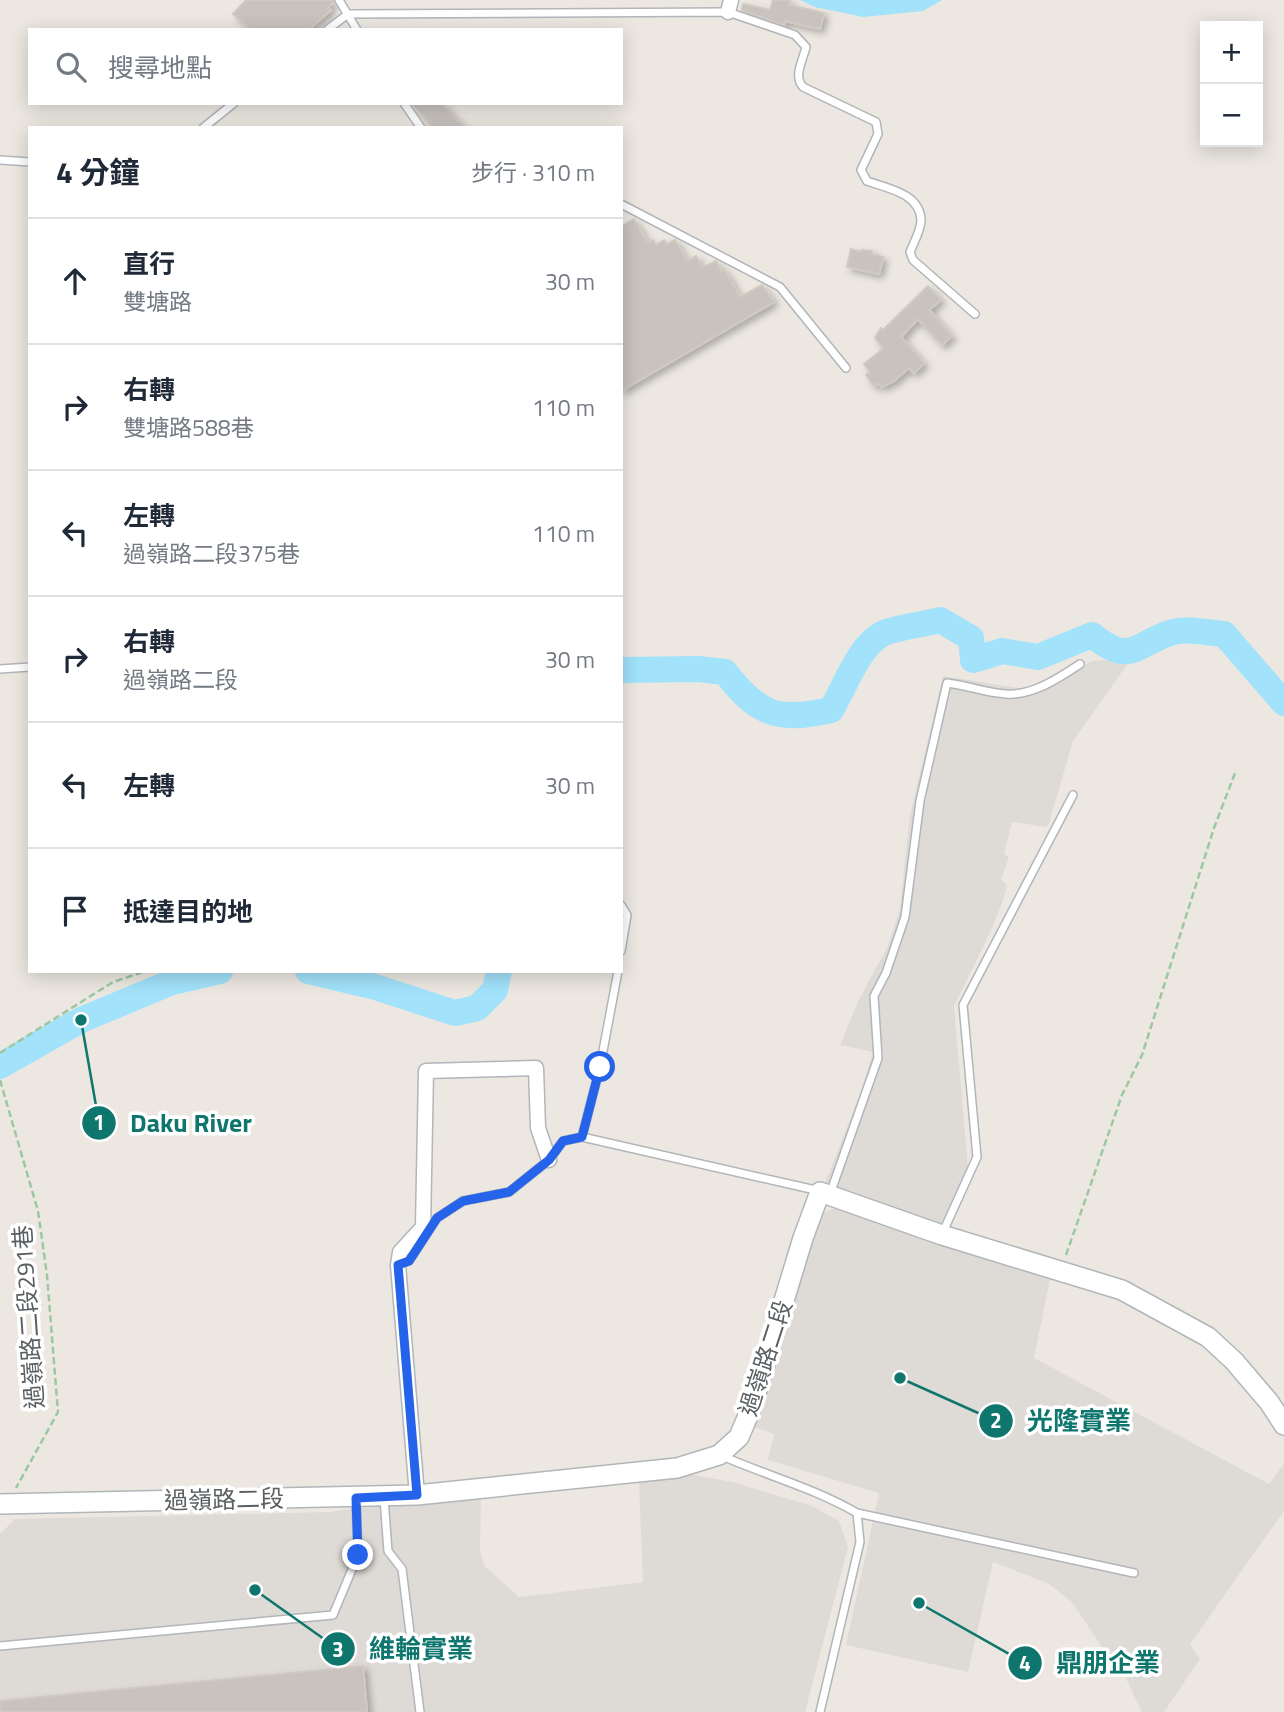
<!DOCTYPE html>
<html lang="zh-TW">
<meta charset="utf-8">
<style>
:root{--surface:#fff;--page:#f2f2f3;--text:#1f2937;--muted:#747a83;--line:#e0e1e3}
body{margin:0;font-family:"Titillium Web","Noto Sans TC",sans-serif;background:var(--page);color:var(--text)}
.controls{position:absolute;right:21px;top:21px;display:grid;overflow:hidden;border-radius:0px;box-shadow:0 4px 18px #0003}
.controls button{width:63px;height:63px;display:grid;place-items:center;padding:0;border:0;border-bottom:2px solid var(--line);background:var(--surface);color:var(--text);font:35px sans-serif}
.stop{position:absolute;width:21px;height:21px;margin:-16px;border:5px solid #2563eb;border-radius:50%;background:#fff}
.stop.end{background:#2563eb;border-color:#fff;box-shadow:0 2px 7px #0008}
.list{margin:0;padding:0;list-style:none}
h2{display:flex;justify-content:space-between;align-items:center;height:91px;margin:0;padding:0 28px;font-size:30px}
h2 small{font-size:23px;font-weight:400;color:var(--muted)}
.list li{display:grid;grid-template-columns:46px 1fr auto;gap:21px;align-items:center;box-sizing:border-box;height:126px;padding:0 28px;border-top:2px solid var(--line)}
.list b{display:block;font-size:26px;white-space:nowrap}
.list p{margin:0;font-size:23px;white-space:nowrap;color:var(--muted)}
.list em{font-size:23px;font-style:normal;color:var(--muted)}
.icon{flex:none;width:38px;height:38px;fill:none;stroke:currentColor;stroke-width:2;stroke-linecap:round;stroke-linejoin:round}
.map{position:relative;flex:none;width:1284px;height:1712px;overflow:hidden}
.search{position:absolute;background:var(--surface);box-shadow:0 4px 18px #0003;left:28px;top:28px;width:595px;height:77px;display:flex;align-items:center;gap:18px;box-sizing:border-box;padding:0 24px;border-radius:0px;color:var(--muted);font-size:26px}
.panel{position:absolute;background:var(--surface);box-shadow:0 4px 18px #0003;left:28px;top:126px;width:595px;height:847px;border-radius:0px}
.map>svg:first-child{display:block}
.industrial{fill:#dedad6}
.water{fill:#a2e2fb}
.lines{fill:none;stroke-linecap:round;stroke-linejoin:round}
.river{stroke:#a2e2fb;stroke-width:26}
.building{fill:#c8c3bf;stroke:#d0c9c0;stroke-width:2;filter:url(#shadow)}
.lane-casing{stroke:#b2b5b9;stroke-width:10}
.street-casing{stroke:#b2b5b9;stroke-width:17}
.secondary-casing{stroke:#b1b6b9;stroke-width:22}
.path{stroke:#9bc8a0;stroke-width:2.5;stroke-dasharray:7 3.5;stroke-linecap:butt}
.lane{stroke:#fff;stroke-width:7}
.street{stroke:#fff;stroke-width:14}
.secondary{stroke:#fff;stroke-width:19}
.route{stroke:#2563eb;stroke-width:9}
.labels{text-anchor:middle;stroke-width:7;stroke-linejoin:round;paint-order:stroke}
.street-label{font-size:24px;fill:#5a5f62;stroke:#fff}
.leader{fill:none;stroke:#0f766e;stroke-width:2.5}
.callout-dot{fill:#0f766e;stroke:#fff;stroke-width:2.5}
.mark-label{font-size:21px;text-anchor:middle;font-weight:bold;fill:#fff}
.callout-label{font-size:26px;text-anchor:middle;font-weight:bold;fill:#0f766e;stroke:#fff;stroke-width:7;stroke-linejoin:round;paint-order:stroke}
</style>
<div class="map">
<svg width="1284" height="1712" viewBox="0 0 1284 1712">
<defs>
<filter id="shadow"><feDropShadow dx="4" dy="4" stdDeviation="3.5" flood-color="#0004"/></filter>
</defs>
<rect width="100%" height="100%" fill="#ece8e1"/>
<path class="industrial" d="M1131 659 1073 741 1049 823 1046 827 1012 822 1004 854 1009 857 1001 880 1007 885 1003 901 990 933 954 1006 968 1168 940 1227 842 1194 825 1183 861 1092 873 1052 840 1045 860 997 887 948 900 909 910 815 943 676 1036 691 1092 661Z
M838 1207 1051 1274 1034 1358 1269 1484 1284 1464V1511L1190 1644 1200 1659 1164 1712H1142L1118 1662 1104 1650 1072 1602 1049 1584 993 1562 968 1672 846 1645 879 1493 768 1460 774 1434 754 1427 814 1227 822 1213Z
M688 1474 732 1482 812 1506 839 1521 848 1547 805 1712H0V1534L15 1519 328 1512 481 1493 480 1552 485 1566 519 1597 643 1582 639 1483Z"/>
<path class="water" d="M800 0H942L923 11 863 17 815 7Z"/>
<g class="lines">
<path class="river" d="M621 670 698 669 725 672C758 715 778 722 831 710 845 687 858 647 882 634 893 628 926 624 940 620L971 638 973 660 1002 651 1038 657 1092 635C1132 667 1134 644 1173 632 1187 628 1209 633 1224 634L1284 703
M308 971 372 986 455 1013 477 1008 495 990 499 971
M0 1066 81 1020 172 982 220 971"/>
</g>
<path class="building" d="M246 0H333V2L328 8 331 10 308 30H252L233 14Z
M773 0H790L789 5 824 13 820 29 785 21 784 25 742 10 743 4 770 10Z
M412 103H441L465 128H433Z
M634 219 648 243 653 240 656 245 664 240 667 244 675 240 687 261 696 256 702 268 716 261 721 271 724 269 740 297 762 285 774 302 621 391V227Z
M851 249 861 252 862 250 872 251 871 254 883 257 879 274 847 267Z
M928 286 941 300 929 310 952 336 942 345 918 319 901 337 924 363 914 373 909 368 894 381 882 387 878 383 874 386 866 375 870 372 864 364 884 348 875 338 881 328 883 330Z
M363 1666 367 1712H0V1701Z"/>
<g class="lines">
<g class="lane-casing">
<path id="lane" d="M339 0 357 30
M348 14 728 12 795 35 806 47C803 60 793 76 803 87L876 122 878 134 861 170 867 181C886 188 920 193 921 220 921 230 914 242 910 252L913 260 975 314
M327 30 348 14
M404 103 421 128
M203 128 234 103
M0 160 30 162
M621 204 780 287 846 368
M0 669 30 667
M621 905 627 915 621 951
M582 1137 600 1067 618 971
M830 1194 878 1058 874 996 886 973 905 917 920 801 947 683C966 685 986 693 1006 694 1032 696 1059 678 1080 664
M943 1232 977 1157 963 1005 1073 795
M399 1264 409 1261 437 1218 463 1201 509 1192 549 1160 563 1141 582 1137 820 1191
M720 1455C765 1475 814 1488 857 1513L860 1542 820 1712
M384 1498 388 1551 402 1569 420 1712
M857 1513 1134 1573
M0 1646 333 1615 358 1555 356 1499"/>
</g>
<g class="street-casing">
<path id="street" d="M728 12 731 0
M417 1495 398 1265 400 1252 423 1227 426 1071 536 1068 538 1128 549 1160"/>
</g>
<g class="secondary-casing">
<path id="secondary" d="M0 1504 417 1495 677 1468 719 1455 739 1437 752 1406 803 1238 820 1192 942 1235 1122 1290 1208 1337 1234 1361 1269 1402 1284 1425"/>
</g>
<path class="path" d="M0 1053 113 982 146 971
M0 1080 38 1211 47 1275 58 1412 16 1488
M1066 1255 1122 1095 1142 1055 1214 828 1235 773"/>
<use href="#lane" class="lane"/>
<use href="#street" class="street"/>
<use href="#secondary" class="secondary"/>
</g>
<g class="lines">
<path class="route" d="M358 1555 356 1498 417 1495 398 1265 409 1261 437 1218 463 1201 509 1192 549 1160 563 1141 582 1137 600 1067"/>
</g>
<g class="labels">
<g class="street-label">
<text transform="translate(29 1317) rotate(-94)" y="8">過嶺路二段291巷</text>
<text transform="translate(766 1358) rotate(-72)" y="8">過嶺路二段</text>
<text transform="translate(224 1500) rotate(-1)" y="8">過嶺路二段</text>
</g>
</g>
<path class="leader" d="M81 1020L99 1123M900 1378L996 1421M255 1590L338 1649M919 1603L1025 1663"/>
<g class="callout-dot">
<circle cx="81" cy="1020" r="7"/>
<circle cx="900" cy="1378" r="7"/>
<circle cx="255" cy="1590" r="7"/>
<circle cx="919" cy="1603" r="7"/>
<circle cx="99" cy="1123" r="18"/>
<circle cx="996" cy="1421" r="18"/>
<circle cx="338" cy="1649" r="18"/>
<circle cx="1025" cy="1663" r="18"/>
</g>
<g class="mark-label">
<text x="99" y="1130">1</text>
<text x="996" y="1428">2</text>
<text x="338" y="1657">3</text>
<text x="1025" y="1671">4</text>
</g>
<g class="callout-label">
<text x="191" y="1132">Daku River</text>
<text x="1079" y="1430">光隆實業</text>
<text x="421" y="1658">維輪實業</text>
<text x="1108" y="1672">鼎朋企業</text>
</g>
</svg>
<div class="controls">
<button>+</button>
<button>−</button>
</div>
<div class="stop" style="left:600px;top:1067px"></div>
<div class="stop end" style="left:358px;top:1555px"></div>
<div class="search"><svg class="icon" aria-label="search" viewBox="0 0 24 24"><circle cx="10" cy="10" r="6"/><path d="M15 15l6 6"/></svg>搜尋地點</div>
<section class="panel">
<h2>4 分鐘<small>步行 · 310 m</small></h2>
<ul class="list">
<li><svg class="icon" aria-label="ahead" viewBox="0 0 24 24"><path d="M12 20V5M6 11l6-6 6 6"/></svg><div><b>直行</b><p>雙塘路</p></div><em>30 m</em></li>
<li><svg class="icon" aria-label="right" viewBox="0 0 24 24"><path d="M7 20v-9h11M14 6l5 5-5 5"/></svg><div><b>右轉</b><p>雙塘路588巷</p></div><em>110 m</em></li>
<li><svg class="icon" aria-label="left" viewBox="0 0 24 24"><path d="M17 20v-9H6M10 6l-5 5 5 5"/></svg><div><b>左轉</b><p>過嶺路二段375巷</p></div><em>110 m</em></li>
<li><svg class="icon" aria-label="right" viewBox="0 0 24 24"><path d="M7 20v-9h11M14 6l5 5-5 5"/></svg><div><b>右轉</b><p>過嶺路二段</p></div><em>30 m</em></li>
<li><svg class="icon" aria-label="left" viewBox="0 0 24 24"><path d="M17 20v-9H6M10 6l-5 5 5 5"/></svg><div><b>左轉</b></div><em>30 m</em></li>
<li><svg class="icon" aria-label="arrive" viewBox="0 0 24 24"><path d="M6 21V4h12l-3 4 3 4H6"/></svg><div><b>抵達目的地</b></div></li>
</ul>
</section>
</div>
